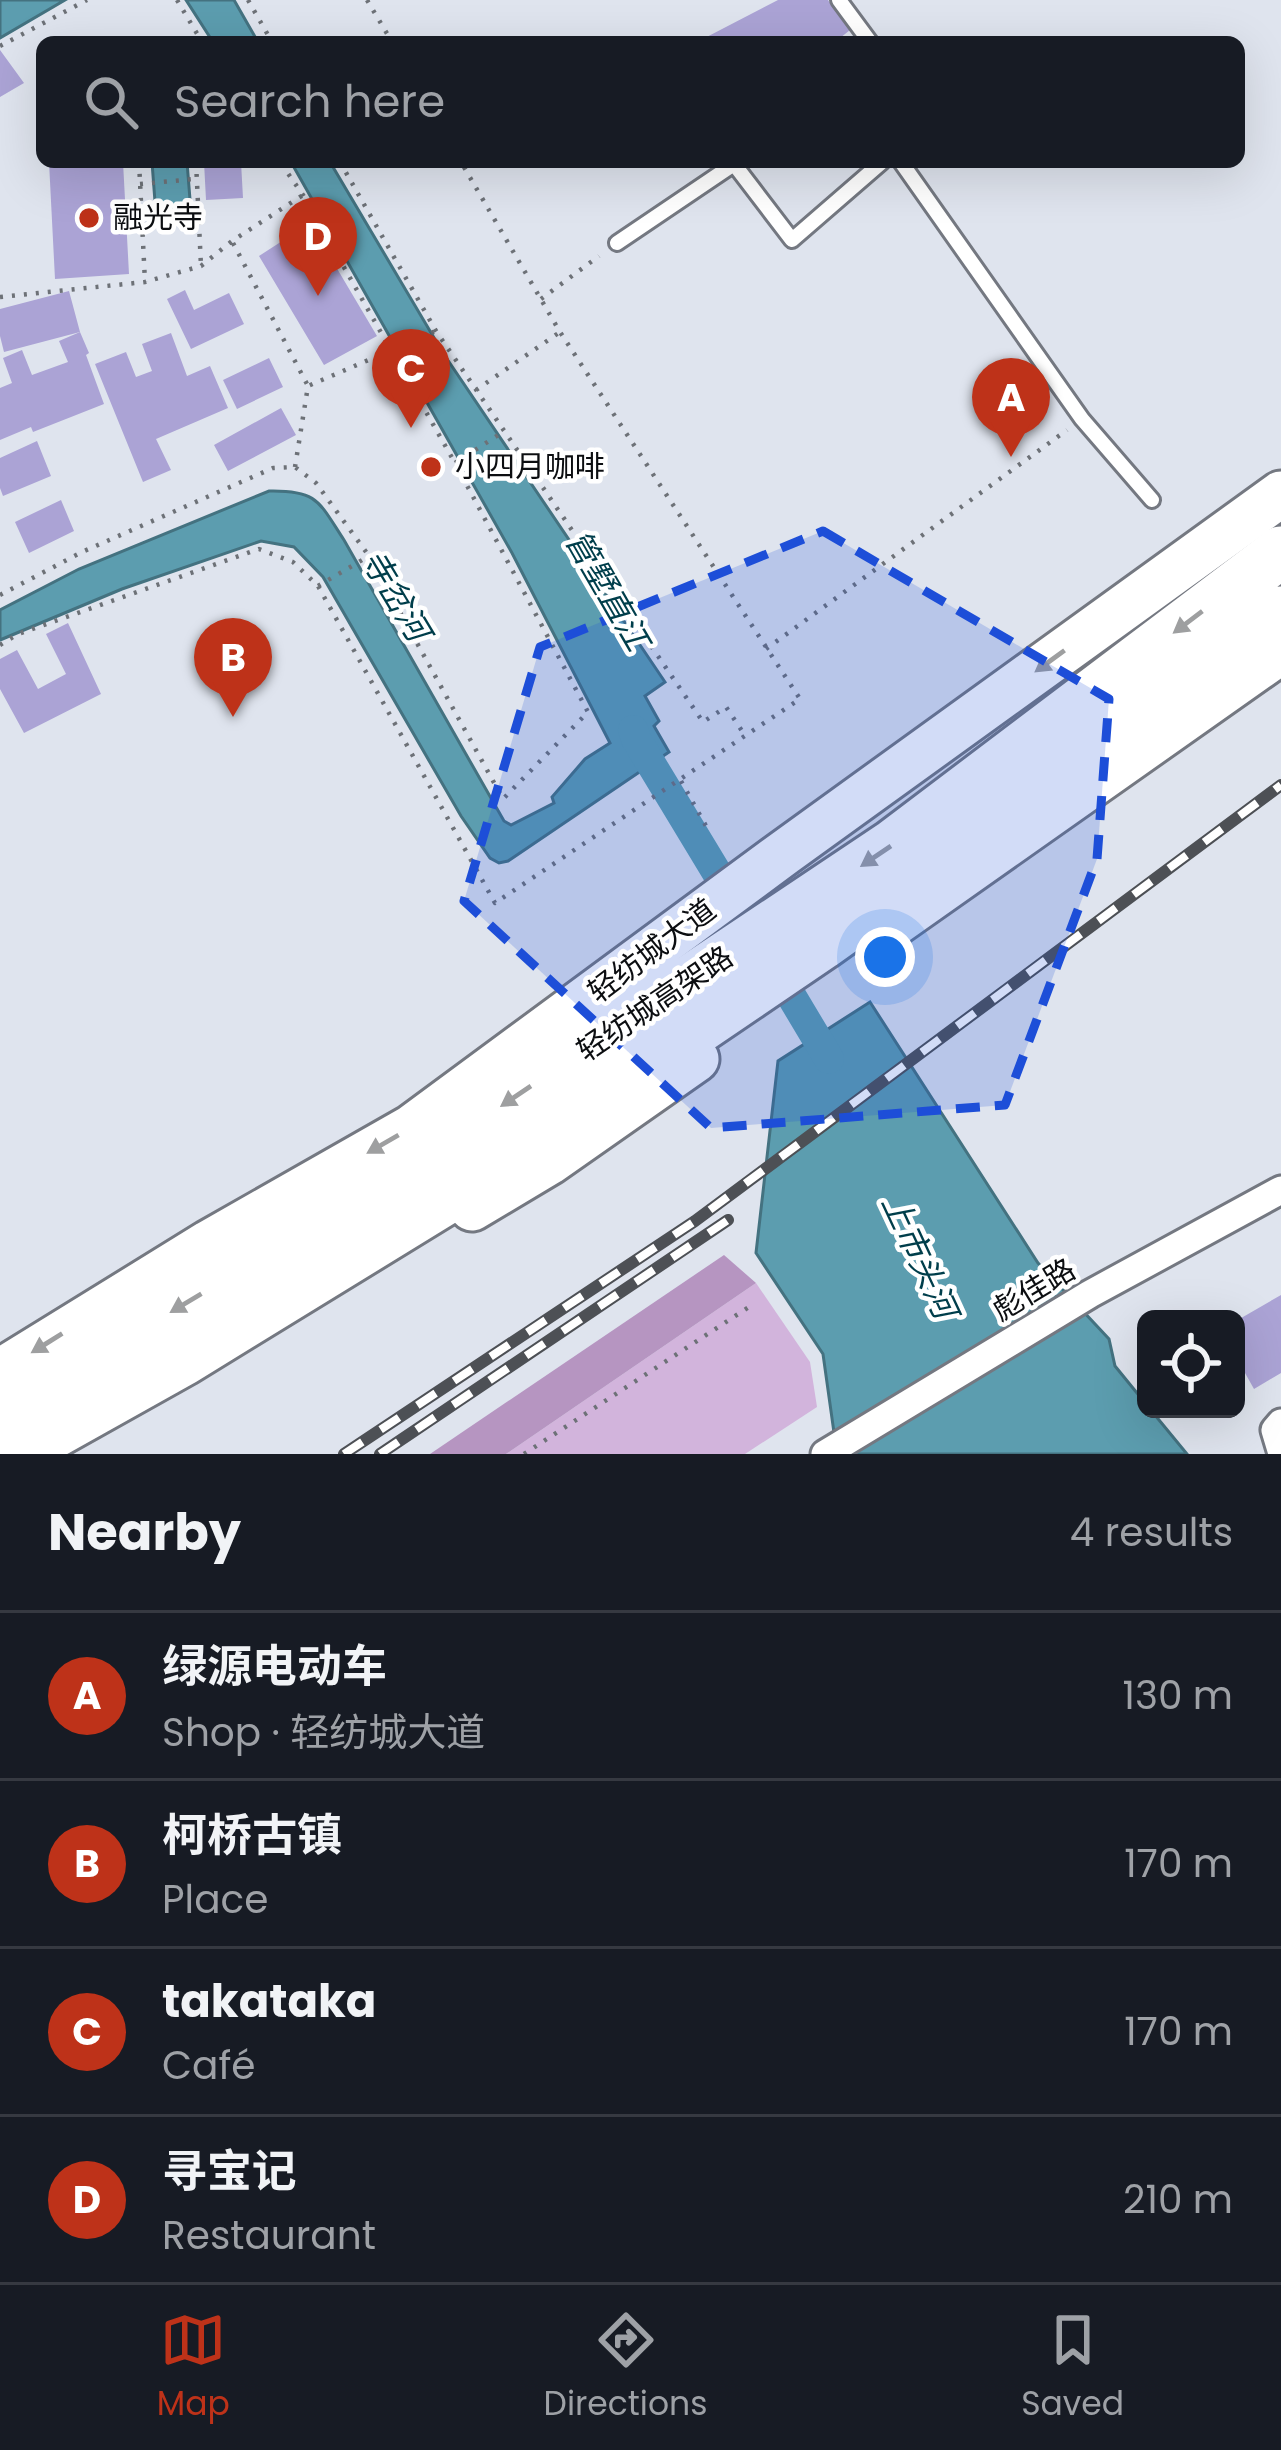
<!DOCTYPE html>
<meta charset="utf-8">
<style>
:root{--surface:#171b24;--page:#242831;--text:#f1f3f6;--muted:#9ea1a6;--line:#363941;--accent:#be3219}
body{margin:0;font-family:Poppins,"Noto Sans SC",sans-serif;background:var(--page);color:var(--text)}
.controls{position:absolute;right:36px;bottom:36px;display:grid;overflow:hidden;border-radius:18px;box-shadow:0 12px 48px #0002}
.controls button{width:108px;height:108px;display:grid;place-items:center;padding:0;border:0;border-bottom:3px solid var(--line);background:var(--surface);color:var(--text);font:60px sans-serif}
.you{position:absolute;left:885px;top:957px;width:42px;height:42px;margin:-30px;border:9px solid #fff;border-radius:50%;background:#1a73e8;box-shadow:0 0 0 18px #1a73e833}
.badge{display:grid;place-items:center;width:78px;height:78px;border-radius:50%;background:var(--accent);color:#fff;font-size:39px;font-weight:700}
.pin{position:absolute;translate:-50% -99px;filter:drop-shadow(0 3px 6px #0008)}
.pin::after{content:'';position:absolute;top:63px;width:42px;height:36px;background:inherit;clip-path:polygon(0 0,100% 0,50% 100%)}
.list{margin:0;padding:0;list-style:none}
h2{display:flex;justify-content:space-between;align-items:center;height:156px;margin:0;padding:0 48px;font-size:51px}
h2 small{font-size:39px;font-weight:400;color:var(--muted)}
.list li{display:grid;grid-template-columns:78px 1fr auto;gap:36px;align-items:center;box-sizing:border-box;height:168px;padding:0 48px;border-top:3px solid var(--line)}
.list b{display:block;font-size:45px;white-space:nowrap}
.list p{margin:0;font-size:39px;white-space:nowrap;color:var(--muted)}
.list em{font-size:39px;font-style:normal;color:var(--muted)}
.icon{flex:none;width:66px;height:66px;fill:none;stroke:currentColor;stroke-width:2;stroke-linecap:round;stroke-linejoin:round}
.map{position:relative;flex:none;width:1281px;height:1454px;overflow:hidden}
.search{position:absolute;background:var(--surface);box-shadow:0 12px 48px #0002;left:36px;right:36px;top:36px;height:132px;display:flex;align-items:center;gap:30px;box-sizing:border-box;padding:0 42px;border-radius:18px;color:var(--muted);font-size:45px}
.sheet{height:828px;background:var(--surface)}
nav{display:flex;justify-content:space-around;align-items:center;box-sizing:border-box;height:168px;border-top:3px solid var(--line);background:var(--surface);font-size:33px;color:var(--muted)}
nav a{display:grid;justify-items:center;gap:6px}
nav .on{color:var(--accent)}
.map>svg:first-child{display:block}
.green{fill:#d2b4dc}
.forest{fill:#b695c1}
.water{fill:#5c9daf;stroke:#447280;stroke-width:3}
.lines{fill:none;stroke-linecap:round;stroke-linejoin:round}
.canal{stroke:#5c9daf;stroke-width:30}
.building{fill:#aba3d5}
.lane-casing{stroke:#747881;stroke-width:20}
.street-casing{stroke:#747881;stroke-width:33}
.primary-casing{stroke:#747881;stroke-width:51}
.highway-casing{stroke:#747881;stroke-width:57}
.path{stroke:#6d7177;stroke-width:4.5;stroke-dasharray:3 9;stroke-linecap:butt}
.lane{stroke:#fff;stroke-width:14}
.street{stroke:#fff;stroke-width:27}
.primary{stroke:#fff;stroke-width:45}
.highway{stroke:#fff;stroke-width:51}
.rail-casing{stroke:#4d5055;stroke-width:12}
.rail{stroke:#fff;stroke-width:8;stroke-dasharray:22;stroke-linecap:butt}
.oneway{fill:#9e9fa0}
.marked{fill:#1d4ed8;fill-opacity:0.2;stroke:#1d4ed8;stroke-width:9;stroke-dasharray:24 15;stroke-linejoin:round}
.poi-dot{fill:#be3219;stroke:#fff;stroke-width:4.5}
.labels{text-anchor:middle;stroke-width:9;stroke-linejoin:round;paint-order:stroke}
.poi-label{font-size:30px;fill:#0c0e11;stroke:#fff;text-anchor:start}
.street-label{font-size:30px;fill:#0c0e11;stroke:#fff}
.water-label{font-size:33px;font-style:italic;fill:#003e4b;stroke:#fff}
</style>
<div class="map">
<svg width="1281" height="1454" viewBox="0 0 1281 1454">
<rect width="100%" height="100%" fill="#dfe4ee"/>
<path class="green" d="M756 1283 810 1362 817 1407 745 1454H506Z"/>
<path class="forest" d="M724 1255 756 1283 506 1454H430Z"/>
<path class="water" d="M0 0H65L0 38Z
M186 0H234L258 42H213Z
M152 162H187L191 212 156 215Z
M291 162H330L443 353 665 682 645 696 659 721 654 726 669 752 508 861 499 863 490 858 461 816 323 577 294 547 261 541 122 589 0 640V610L79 569 269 491C318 490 319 502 344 540L504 821 511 825 554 803 552 797 585 759 610 743 512 553Z
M870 1002 1038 1263 1109 1339 1115 1366 1146 1404V1409H1150L1187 1454H837L823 1354 756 1253 778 1061Z"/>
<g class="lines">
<path class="canal" d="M633 730 636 739 737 906
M771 962 829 1059"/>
</g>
<path class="building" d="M778 0H828L850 30 835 42H697Z
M0 50 24 83 0 97Z
M49 162H123L129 274 55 279Z
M204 162H241L243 198 206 200Z
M310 223 377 336 324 365 259 256Z
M185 290 194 310 229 293 244 324 191 349 167 299Z
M69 291 80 332 89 353 86 355 104 404 33 432 31 427 0 440V388L12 383 3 358 22 350 32 375 68 362 59 341 80 332 4 352 0 336V309Z
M171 333 187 376 210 366 228 408 156 439 171 470 143 482 95 364 126 352 136 377 152 371 142 344Z
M269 358 283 387 237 409 223 380Z
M281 408 296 435 228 471 214 445Z
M37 441 51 476 3 496 0 488V458Z
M61 500 74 531 29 553 15 522Z
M68 623 101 694 24 733 0 689V659L17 650 38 689 66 674 46 634Z
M1281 1295V1373L1254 1389 1236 1357V1321Z"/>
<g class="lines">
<g class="lane-casing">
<path id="lane" d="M839 0 870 42
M901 162 1082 419 1152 500
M617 243 734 164 792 240 882 162"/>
</g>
<g class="street-casing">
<path id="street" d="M1281 1423 1275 1430 1281 1450
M825 1454 1090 1294 1281 1190"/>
</g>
<g class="primary-casing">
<path id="primary" d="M875 937 1281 651
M472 1208 549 1162 696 1059
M0 1372 209 1243 411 1128 784 853 1281 494"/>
</g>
<g class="highway-casing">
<path id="highway" d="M0 1410 75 1370 434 1152 892 846 1281 552
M15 1454 183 1360 455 1193 822 944 1218 661 1281 612"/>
</g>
<path class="path" d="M177 0 202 42
M248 0 272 42
M367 0 392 42
M0 46 87 0
M139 162 145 282
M196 162 201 266
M340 162 436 331 703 722 726 707 746 737
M140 184 194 179
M233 243 308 386
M0 297 145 282 201 266 232 241 303 195
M541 299 599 256
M476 390 560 332
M455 463 503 432
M295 467 308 386 436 331
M318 586 369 556
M0 595 82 552 273 468 295 467 316 483 369 556 503 799 588 712 455 463 303 195 280 162
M0 645 18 634 259 549 293 562 318 586 495 903 800 699 560 332 461 162
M766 649 1067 430
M681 781 706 826
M524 1454 752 1305"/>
<use href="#lane" class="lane"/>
<use href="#street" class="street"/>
<use href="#primary" class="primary"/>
<use href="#highway" class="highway"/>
<g class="rail-casing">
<path id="rail" d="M344 1454 695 1221 1281 785
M380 1454 728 1220"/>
</g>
<use href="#rail" class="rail"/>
</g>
<defs><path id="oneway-solid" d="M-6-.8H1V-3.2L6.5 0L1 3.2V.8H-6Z" transform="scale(3)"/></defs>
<g class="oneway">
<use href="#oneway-solid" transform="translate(1188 622) rotate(143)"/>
<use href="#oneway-solid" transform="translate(1050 661) rotate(144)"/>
<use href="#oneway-solid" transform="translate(876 856) rotate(146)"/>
<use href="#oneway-solid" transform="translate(516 1096) rotate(146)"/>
<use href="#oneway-solid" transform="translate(383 1144) rotate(150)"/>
<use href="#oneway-solid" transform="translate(186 1303) rotate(149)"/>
<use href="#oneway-solid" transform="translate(47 1343) rotate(148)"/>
</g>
<path class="marked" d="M823 531 1109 699 1097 859 1005 1105 711 1128 464 901 540 647Z"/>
<g class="poi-dot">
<circle cx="89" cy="218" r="12"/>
<circle cx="431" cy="467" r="12"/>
</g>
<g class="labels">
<g class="poi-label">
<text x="113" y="228">融光寺</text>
<text x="455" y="477">小四月咖啡</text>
</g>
<g class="street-label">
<text transform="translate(652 951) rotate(-37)" y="10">轻纺城大道</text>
<text transform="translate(655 1004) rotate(-34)" y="10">轻纺城高架路</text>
<text transform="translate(1034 1290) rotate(-31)" y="10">彪佳路</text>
</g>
<g class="water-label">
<text transform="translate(608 590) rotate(60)" y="12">管墅直江</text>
<text transform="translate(396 595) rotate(59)" y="12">寺岔河</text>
<text transform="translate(920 1256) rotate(65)" y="12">上市头河</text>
</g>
</g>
</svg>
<div class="controls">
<button><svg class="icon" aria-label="locate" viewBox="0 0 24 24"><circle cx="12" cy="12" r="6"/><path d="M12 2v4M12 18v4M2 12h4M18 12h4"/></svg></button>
</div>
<div class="you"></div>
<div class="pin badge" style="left:1011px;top:457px">A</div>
<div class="pin badge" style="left:233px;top:717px">B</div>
<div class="pin badge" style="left:411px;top:428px">C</div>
<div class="pin badge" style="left:318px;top:296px">D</div>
<div class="search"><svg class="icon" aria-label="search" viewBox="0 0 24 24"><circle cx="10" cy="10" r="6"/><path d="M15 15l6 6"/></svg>Search here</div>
</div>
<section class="sheet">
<h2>Nearby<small>4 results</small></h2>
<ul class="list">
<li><span class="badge">A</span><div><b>绿源电动车</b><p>Shop · 轻纺城大道</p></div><em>130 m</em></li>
<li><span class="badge">B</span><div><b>柯桥古镇</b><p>Place</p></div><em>170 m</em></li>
<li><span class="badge">C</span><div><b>takataka</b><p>Café</p></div><em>170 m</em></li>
<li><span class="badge">D</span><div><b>寻宝记</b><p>Restaurant</p></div><em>210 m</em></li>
</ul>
</section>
<nav>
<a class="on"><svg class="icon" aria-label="map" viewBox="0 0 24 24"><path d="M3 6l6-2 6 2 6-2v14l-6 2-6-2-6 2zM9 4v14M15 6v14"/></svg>Map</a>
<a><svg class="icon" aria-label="directions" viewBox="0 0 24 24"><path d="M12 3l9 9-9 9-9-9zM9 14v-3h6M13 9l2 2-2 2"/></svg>Directions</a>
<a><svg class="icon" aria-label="saved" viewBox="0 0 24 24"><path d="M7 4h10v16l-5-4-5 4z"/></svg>Saved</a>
</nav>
